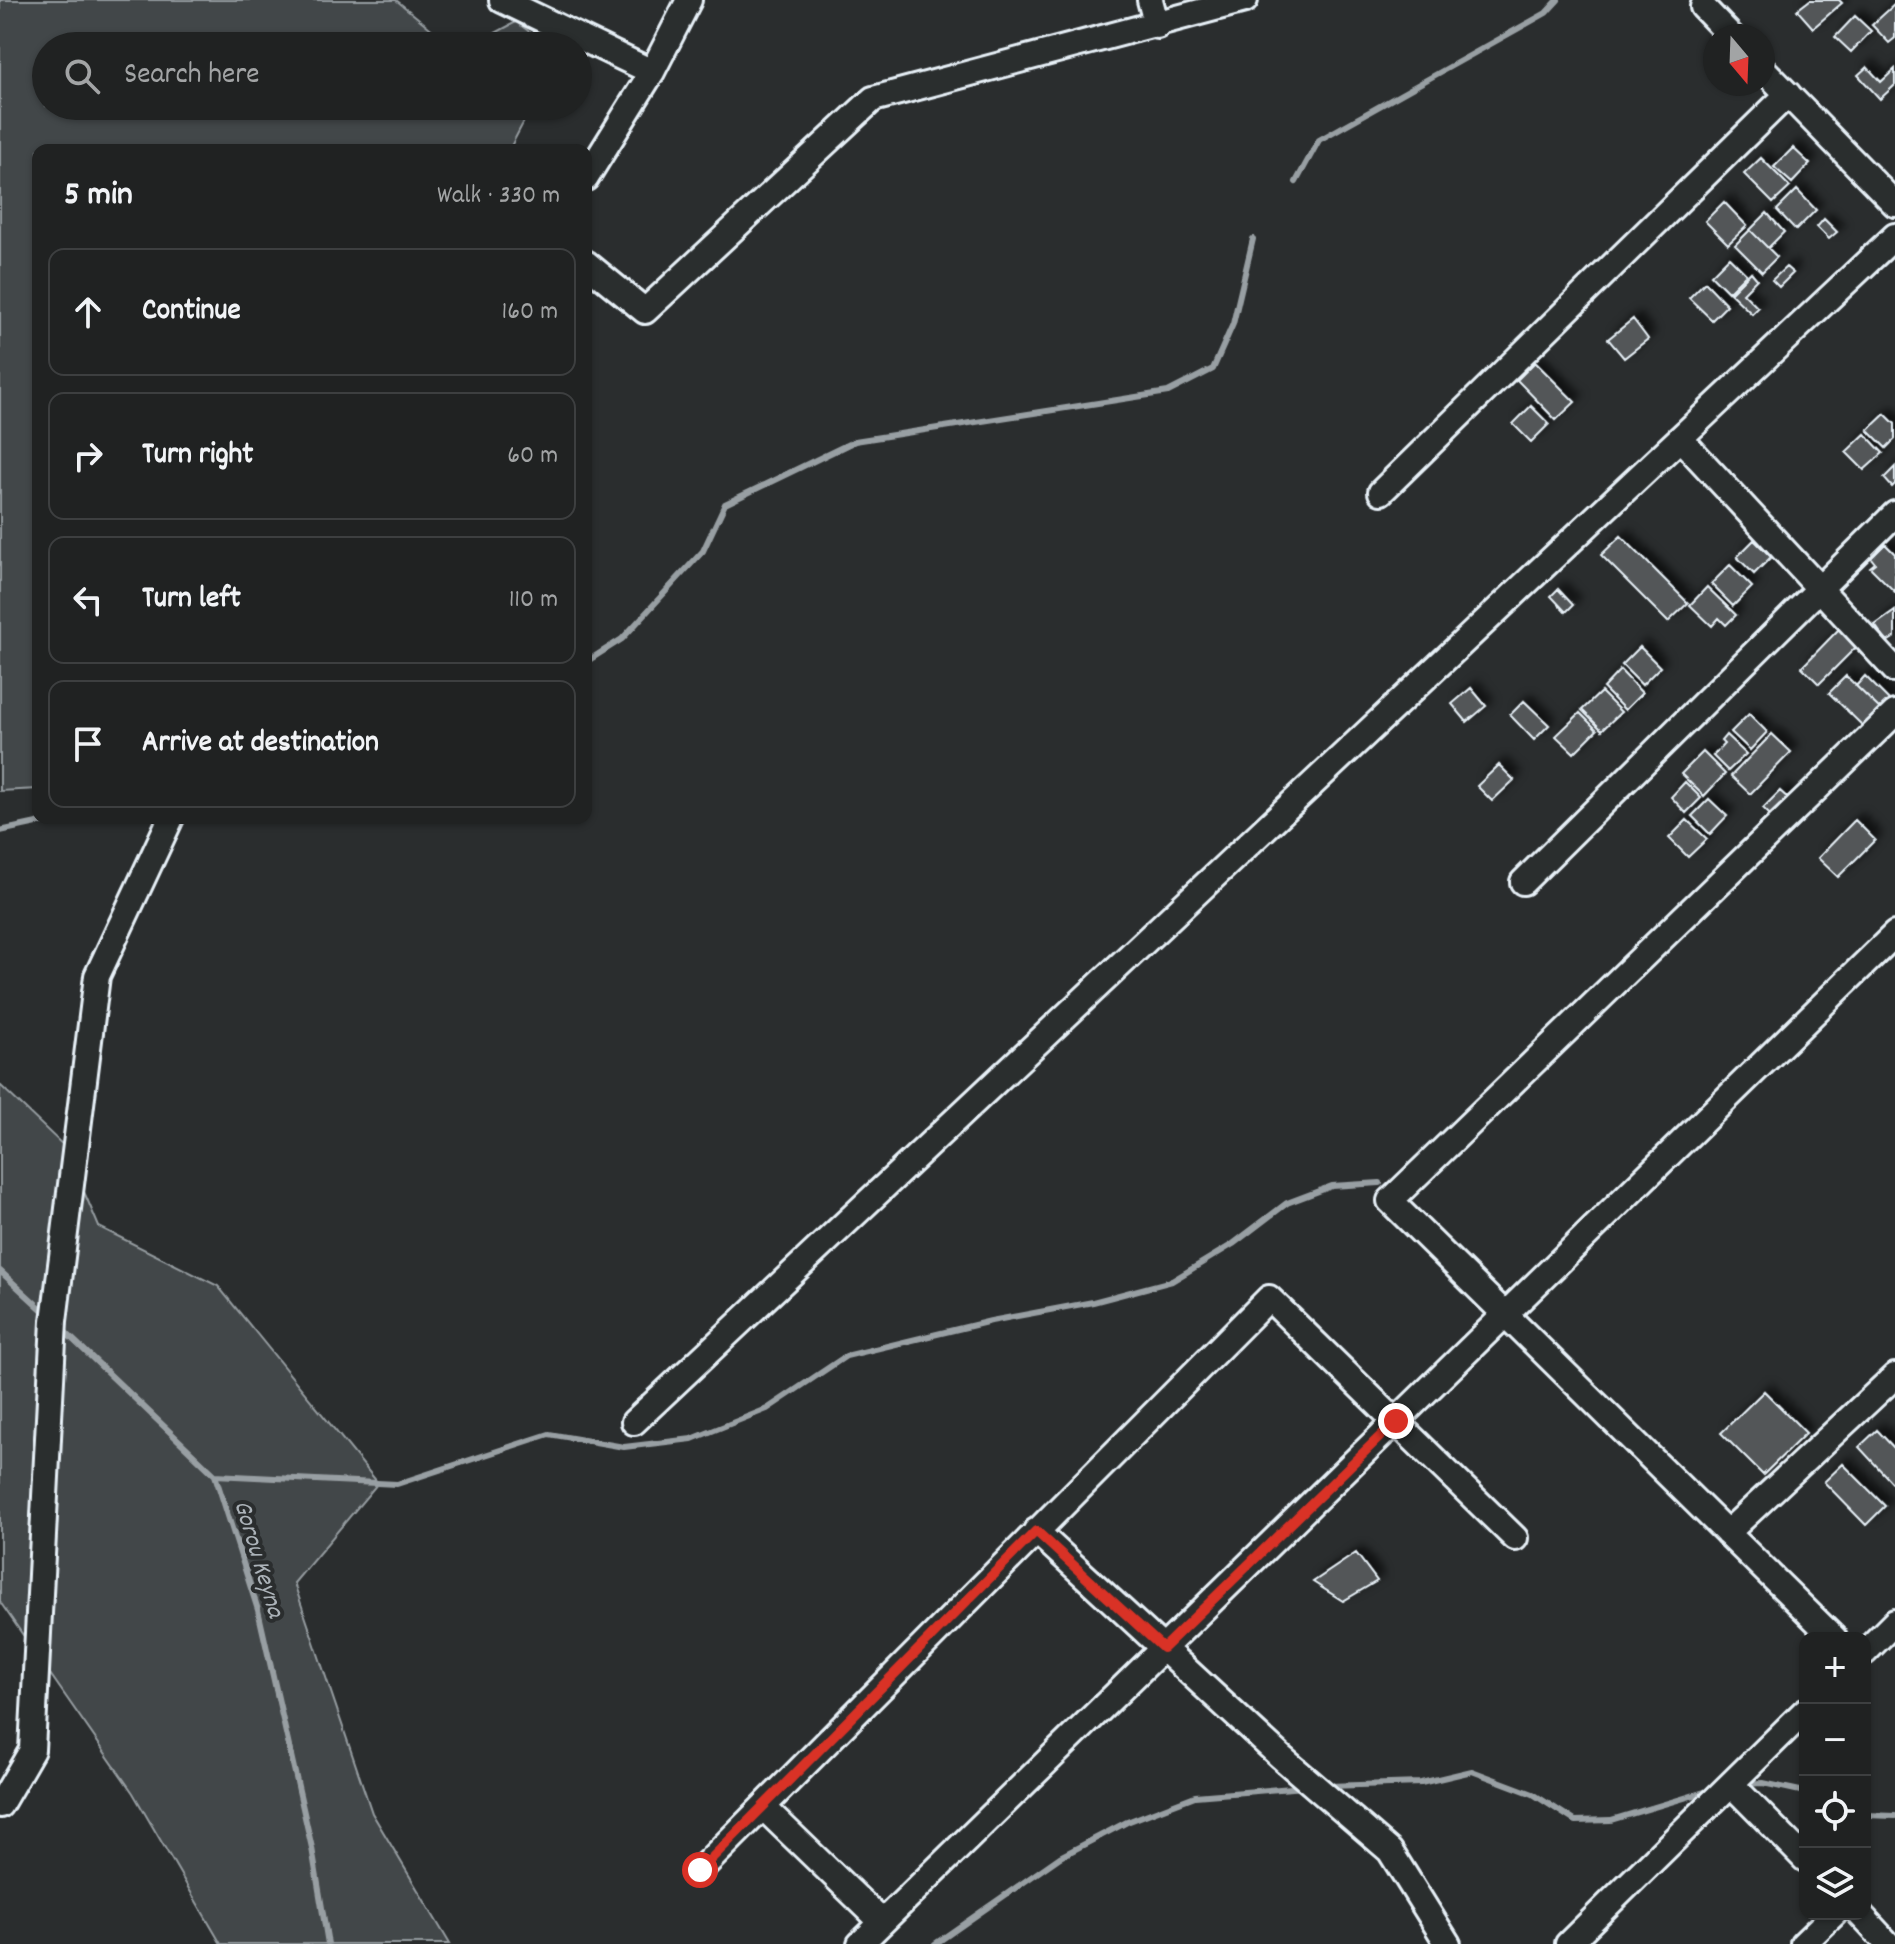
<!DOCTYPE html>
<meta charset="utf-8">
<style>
:root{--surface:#202222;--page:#282a2a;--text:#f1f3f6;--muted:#a2a4a5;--line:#3d3f40}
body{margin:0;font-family:Dekko,sans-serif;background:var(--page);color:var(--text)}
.controls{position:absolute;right:24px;bottom:24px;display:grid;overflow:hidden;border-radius:16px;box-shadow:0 2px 6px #0004}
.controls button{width:72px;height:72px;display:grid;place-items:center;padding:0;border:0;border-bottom:2px solid var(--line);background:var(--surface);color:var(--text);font:40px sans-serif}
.compass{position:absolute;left:1703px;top:24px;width:72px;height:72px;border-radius:50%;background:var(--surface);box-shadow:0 2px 6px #0004;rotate:161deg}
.stop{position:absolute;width:24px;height:24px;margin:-18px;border:6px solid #d93025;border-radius:50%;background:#fff}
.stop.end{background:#d93025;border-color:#fff;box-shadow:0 2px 8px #0008}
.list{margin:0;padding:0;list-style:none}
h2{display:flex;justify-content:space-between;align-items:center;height:104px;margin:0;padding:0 32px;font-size:34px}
h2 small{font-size:26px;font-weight:400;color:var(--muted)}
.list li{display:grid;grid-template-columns:52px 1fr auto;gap:24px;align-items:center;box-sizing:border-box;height:128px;margin:0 16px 16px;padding:0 16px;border:2px solid var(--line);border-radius:16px}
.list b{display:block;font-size:30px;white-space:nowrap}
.list em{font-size:26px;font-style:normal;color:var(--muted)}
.icon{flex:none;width:44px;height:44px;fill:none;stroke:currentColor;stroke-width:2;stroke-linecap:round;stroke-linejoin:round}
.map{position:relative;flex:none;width:1895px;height:1944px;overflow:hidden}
.search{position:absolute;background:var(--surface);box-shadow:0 2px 6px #0004;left:32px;top:32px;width:560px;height:88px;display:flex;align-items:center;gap:20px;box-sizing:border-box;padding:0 28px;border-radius:44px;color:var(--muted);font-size:30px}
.panel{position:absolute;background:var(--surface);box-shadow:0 2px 6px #0004;left:32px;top:144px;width:560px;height:680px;border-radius:16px}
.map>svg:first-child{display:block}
.green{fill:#424648;stroke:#959ca0;stroke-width:2}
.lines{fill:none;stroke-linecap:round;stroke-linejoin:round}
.stream{stroke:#989fa3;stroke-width:6}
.building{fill:#535759;stroke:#e8f1f8;stroke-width:2;filter:url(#shadow)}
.minor-casing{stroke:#e8f1f8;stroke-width:30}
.minor{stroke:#2a2d2e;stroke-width:24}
.route{stroke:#d93025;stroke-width:10}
.labels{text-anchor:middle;stroke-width:8;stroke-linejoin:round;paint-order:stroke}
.water-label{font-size:26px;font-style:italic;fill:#acb3b9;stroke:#2a2d2e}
</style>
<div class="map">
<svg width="1895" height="1944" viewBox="0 0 1895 1944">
<defs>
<filter id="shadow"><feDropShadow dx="7" dy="-7" stdDeviation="4" flood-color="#0009"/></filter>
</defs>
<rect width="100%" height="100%" fill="#2a2d2e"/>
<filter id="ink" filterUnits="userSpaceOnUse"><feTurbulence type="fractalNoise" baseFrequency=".0125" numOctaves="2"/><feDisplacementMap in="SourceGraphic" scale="16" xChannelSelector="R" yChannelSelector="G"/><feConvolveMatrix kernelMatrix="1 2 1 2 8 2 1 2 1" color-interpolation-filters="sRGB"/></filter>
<g filter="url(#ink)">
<path class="green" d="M0 0H396L452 46H46V106H532L509 150H38V789L0 791Z
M516 22 549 46H471Z
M0 1085 65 1147 99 1227 218 1286 378 1483 294 1583 372 1813 450 1944H221L133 1793 0 1602Z"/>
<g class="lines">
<path class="stream" d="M1296 182 1319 140 1546 13 1558 0
M586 662 622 639 703 551 725 504 855 441 1168 392 1213 369 1233 324 1253 239
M0 831 60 818
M0 1271 47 1314
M61 1328 215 1475 258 1610 312 1848 328 1944
M215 1475 397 1484 549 1434 624 1447 692 1439 767 1409 846 1356 991 1321 1093 1302 1172 1281 1233 1244 1287 1203 1332 1186 1380 1183
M1742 1784 1763 1783 1805 1792
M1328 1786 1421 1783 1472 1771 1533 1794 1575 1821 1611 1820 1711 1790
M1865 1815 1895 1816
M935 1944 1060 1857 1127 1822 1195 1796 1305 1787"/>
</g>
<path class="building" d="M1810 0H1839L1842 3 1813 28 1797 10Z
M1895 4V38L1889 43 1872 25Z
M1855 16 1871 31 1851 52 1835 37Z
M1867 67 1881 82 1895 69V85L1880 99 1858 75Z
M1793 148 1810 164 1792 183 1774 167Z
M1761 158 1790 187 1773 203 1744 174Z
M1797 190 1816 210 1796 230 1777 210Z
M1724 202 1747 226 1728 244 1705 221Z
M1767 213 1784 232 1768 248 1750 230Z
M1824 219 1837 232 1829 239 1817 227Z
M1750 230 1777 257 1762 272 1735 245Z
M1729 257 1746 274 1728 292 1711 275Z
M1786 267 1793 273 1779 287 1772 280Z
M1751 272 1757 279 1743 293 1758 308 1752 314 1730 293Z
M1705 282 1727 305 1712 320 1689 298Z
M1633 319 1648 339 1624 358 1608 339Z
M1535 362 1575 402 1556 420 1517 380Z
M1531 406 1549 424 1531 442 1513 424Z
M1885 414 1895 424V439L1886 448 1868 430Z
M1865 434 1883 453 1864 470 1846 452Z
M1895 467V484L1892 487 1884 478Z
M1621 536 1688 603 1668 622 1601 555Z
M1754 540 1771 557 1754 574 1737 557Z
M1885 544 1895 554V592L1870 567 1875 563 1871 558Z
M1730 565 1752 587 1733 606 1711 584Z
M1707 587 1736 615 1726 625 1719 618 1712 626 1690 605Z
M1558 589 1573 605 1566 612 1551 596Z
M1895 611V637L1887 642 1875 625Z
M1841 627 1859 644 1819 684 1802 667Z
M1640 647 1660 667 1642 685 1622 665Z
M1620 670 1642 693 1625 710 1603 688Z
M1846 676 1882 711 1865 728 1829 693Z
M1865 676 1891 702 1882 711 1856 686Z
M1471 688 1486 706 1467 722 1452 704Z
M1601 692 1621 712 1602 730 1582 710Z
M1524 701 1549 725 1534 740 1510 715Z
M1580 713 1597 730 1574 753 1556 736Z
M1749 714 1767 732 1750 750 1731 732Z
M1772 734 1791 752 1750 794 1731 776Z
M1726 735 1746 754 1728 771 1713 756 1724 744 1721 741Z
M1703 752 1725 774 1704 796 1681 774Z
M1499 765 1514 780 1492 801 1477 786Z
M1685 782 1701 798 1686 813 1671 797Z
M1780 791 1790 800 1773 818 1763 808Z
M1709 799 1727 816 1710 834 1692 816Z
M1687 820 1707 839 1688 857 1669 838Z
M1855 820 1875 840 1838 877 1818 858Z
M1764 1391 1806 1433 1763 1475 1721 1433Z
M1877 1430 1895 1449V1486L1859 1447Z
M1843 1464 1885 1506 1866 1525 1824 1482Z
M1356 1553 1377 1581 1343 1601 1313 1582Z"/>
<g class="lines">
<g class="minor-casing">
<path id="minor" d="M502 0 652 72
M1150 0 1157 26
M1703 7 1731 36
M1763 69 1895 204
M586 178 652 72 689 0
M586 263 645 311 873 99 1245 0
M1680 438 1895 670
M1381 492 1788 94
M1523 882 1895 514
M634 1422 1895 236
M1036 1531 1281 1757 1390 1851 1448 1944
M1727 1533 1895 1376
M1834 1638 1390 1201 1895 713
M1865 1652 1895 1622
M1731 1784 1805 1859
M0 1805 32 1750 54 1321 97 976 171 818
M763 1807 882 1922
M700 1870 1269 1298 1515 1538
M1860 1914 1888 1944
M860 1944 1895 934
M1568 1944 1805 1711
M1803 1944 1834 1914"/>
</g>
<use href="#minor" class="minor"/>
</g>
</g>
<g class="lines" filter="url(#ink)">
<path class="route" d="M700 1870 1036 1531 1163 1648 1396 1421"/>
</g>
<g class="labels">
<g class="water-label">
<text transform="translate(261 1558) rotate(73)" y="9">Gorou Keyna</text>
</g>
</g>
</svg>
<div class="controls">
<button>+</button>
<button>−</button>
<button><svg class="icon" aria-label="locate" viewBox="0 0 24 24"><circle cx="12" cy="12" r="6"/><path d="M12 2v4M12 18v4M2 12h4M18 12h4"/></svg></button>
<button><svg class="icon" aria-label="layers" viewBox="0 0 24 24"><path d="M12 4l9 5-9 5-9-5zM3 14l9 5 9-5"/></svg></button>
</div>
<svg class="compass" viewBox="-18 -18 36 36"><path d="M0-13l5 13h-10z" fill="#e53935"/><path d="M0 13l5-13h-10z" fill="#a2a4a5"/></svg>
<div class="stop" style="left:700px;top:1870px"></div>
<div class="stop end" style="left:1396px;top:1421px"></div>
<div class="search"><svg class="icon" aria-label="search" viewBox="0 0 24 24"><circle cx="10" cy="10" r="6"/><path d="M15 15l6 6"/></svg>Search here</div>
<section class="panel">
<h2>5 min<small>Walk · 330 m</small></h2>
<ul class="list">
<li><svg class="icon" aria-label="ahead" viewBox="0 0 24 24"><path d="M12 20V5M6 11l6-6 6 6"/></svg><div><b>Continue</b></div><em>160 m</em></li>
<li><svg class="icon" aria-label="right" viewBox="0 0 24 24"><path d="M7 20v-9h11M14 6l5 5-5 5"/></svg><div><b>Turn right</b></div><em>60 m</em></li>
<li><svg class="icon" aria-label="left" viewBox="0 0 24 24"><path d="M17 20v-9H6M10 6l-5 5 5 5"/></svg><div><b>Turn left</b></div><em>110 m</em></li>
<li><svg class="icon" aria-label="arrive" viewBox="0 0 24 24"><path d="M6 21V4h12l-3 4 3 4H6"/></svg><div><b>Arrive at destination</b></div></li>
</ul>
</section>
</div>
